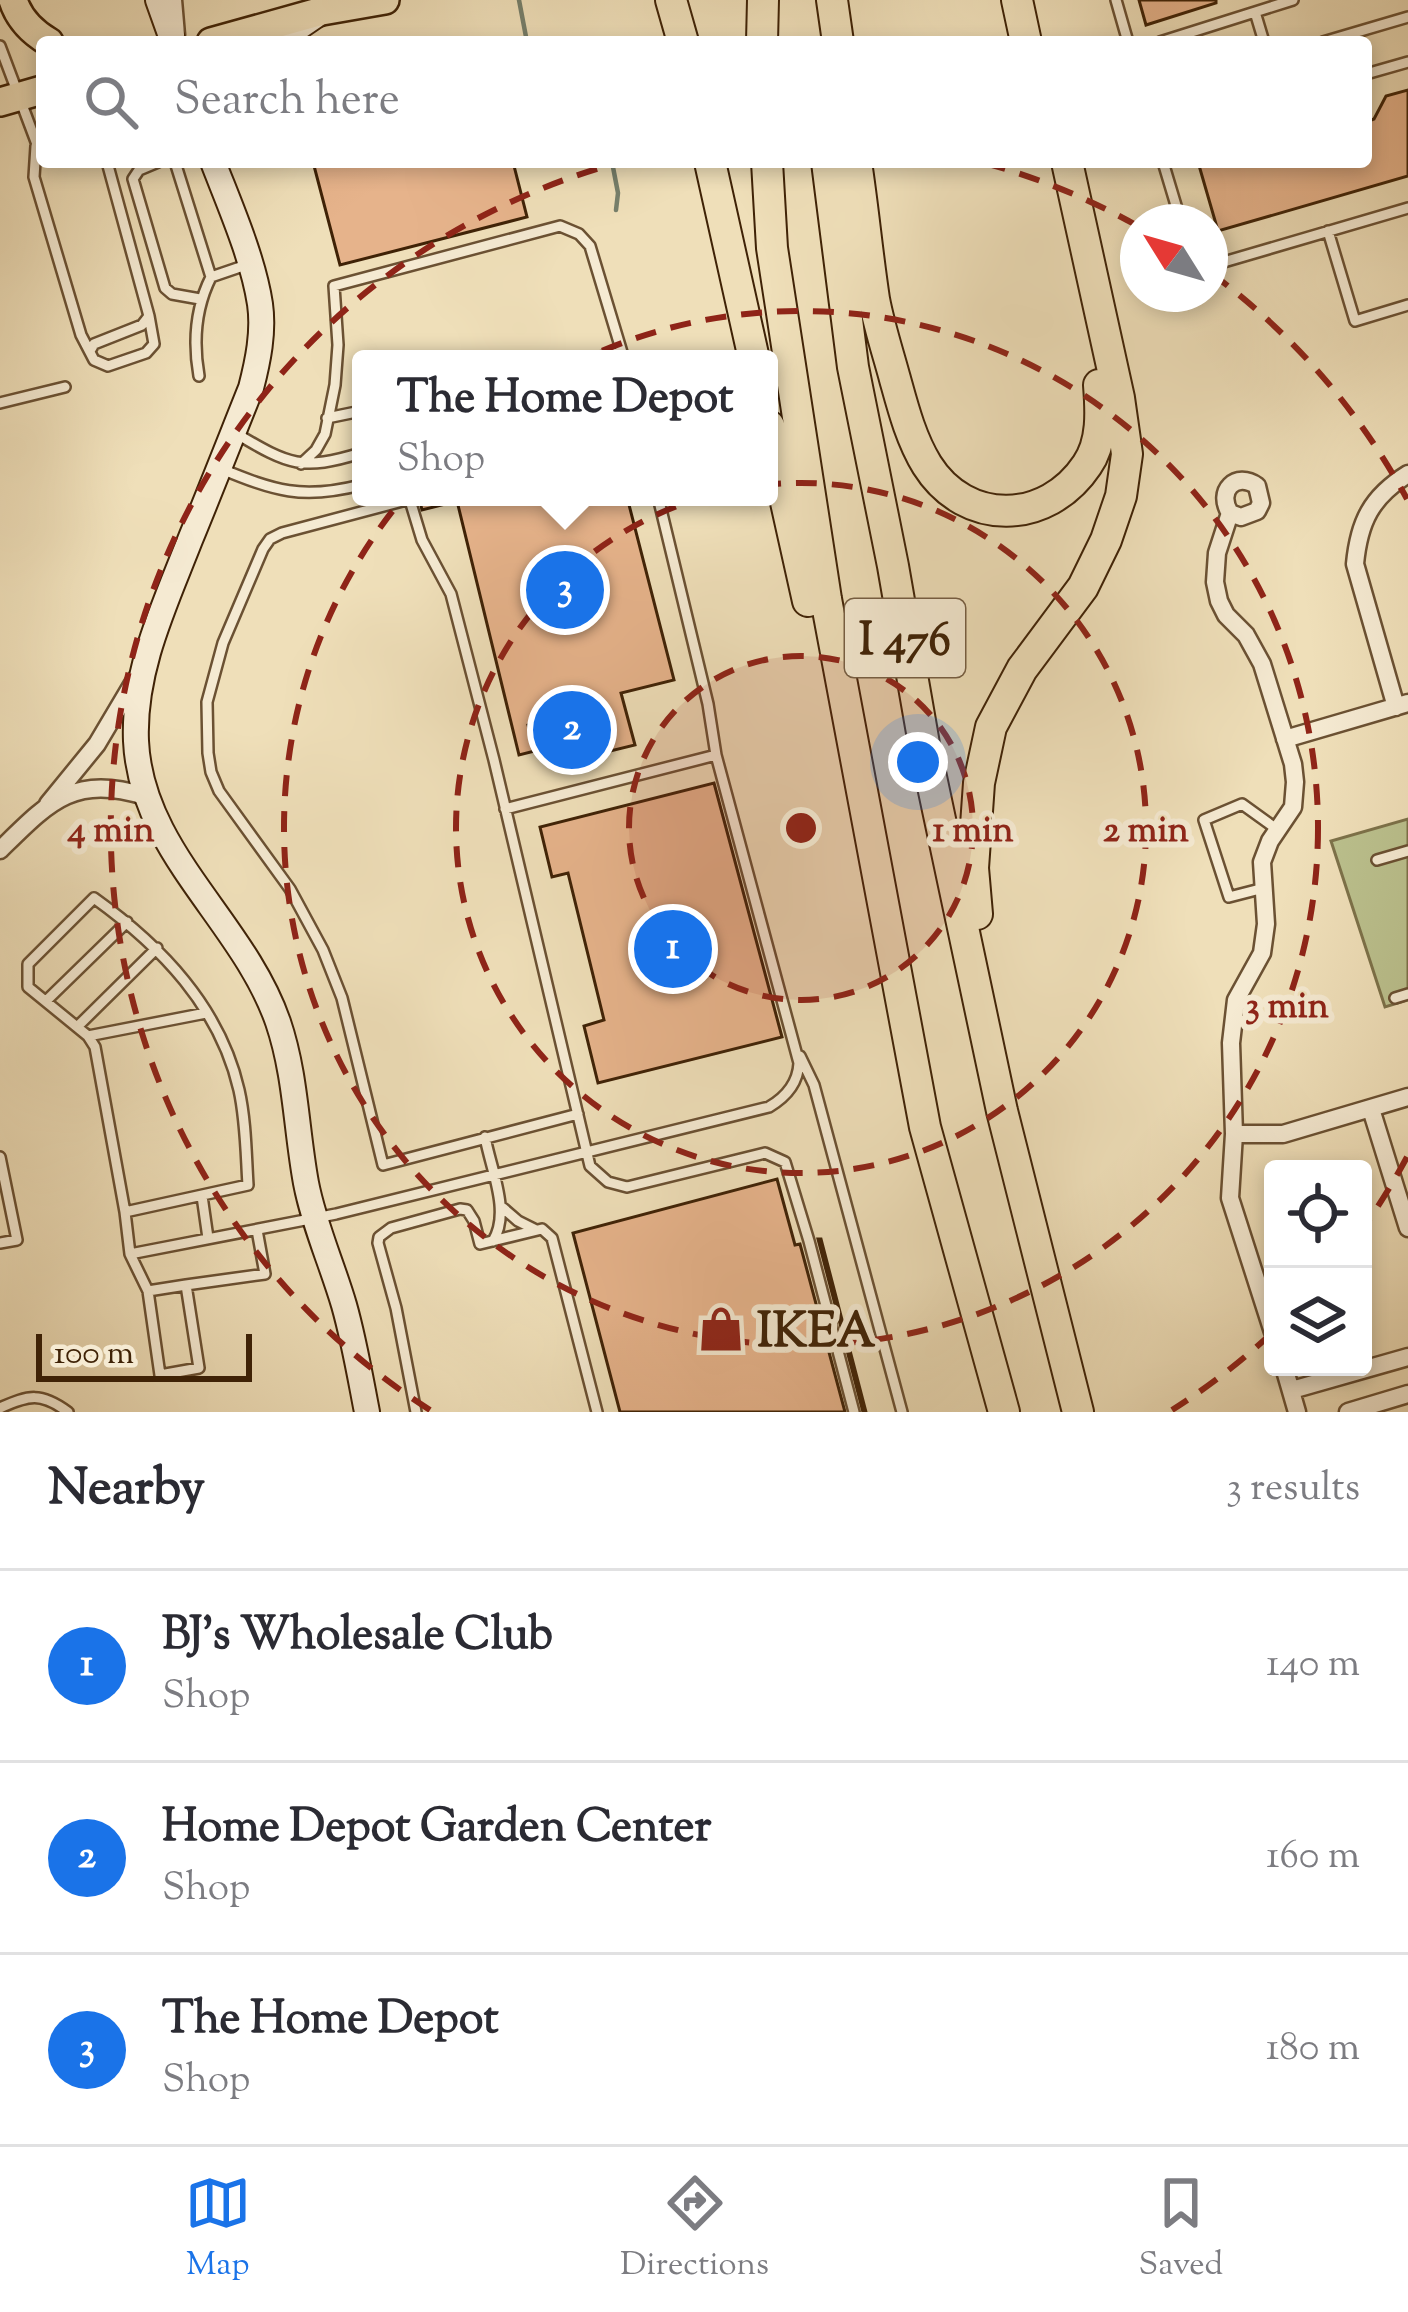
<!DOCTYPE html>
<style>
:root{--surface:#fff;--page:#f2f2f3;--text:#2b2b33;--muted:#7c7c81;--line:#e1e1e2;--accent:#1a73e8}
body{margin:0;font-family:"Sorts Mill Goudy",serif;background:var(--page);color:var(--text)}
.controls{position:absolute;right:36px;bottom:36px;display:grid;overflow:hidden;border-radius:12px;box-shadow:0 6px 18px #0003}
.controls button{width:108px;height:108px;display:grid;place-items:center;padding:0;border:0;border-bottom:3px solid var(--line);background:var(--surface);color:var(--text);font:60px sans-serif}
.compass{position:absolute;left:1120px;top:204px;width:108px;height:108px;border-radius:50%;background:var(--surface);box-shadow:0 6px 18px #0003;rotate:307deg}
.scale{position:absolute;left:36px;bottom:30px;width:216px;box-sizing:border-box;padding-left:12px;border:6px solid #3f2206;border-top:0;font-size:33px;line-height:42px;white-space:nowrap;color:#3f2206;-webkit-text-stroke:9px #f5ead2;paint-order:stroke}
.you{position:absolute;left:918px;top:762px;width:42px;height:42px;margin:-30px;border:9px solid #fff;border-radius:50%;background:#1a73e8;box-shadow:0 0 0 18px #1a73e833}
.badge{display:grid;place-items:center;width:78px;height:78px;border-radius:50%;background:var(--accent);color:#fff;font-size:39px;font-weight:700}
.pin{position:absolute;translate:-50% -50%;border:6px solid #fff;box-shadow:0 3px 12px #0006}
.popup{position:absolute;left:352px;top:350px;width:426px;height:156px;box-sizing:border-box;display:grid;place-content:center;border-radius:12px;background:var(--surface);filter:drop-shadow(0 3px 9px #0005);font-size:39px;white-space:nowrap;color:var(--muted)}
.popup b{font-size:45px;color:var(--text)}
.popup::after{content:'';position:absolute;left:50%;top:100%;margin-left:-24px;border:24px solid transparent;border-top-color:var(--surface)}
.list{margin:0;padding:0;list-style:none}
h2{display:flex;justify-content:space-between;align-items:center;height:156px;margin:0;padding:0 48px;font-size:51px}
h2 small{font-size:39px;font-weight:400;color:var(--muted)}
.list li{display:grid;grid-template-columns:78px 1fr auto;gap:36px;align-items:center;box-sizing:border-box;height:192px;padding:0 48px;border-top:3px solid var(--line)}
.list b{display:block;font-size:45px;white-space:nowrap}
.list p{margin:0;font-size:39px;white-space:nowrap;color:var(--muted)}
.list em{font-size:39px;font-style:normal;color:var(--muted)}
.icon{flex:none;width:66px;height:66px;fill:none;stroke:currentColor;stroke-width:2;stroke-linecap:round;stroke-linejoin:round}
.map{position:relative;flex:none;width:1408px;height:1412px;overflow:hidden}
.search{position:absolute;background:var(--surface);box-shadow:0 6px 18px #0003;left:36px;right:36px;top:36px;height:132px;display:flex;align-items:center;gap:30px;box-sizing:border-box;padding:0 42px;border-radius:12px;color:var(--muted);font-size:45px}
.sheet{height:732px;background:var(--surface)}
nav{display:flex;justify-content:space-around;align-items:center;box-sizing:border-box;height:168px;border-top:3px solid var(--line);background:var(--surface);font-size:33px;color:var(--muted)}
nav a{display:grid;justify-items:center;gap:6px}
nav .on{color:var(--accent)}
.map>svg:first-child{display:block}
.green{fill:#bbc18e;stroke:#7d724a;stroke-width:3}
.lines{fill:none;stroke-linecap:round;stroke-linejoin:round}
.stream{stroke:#767f6b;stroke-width:4.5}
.building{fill:#e6b38b;stroke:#3f2206;stroke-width:3}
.lane-casing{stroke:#6b5133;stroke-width:14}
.street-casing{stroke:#6b5133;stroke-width:21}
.secondary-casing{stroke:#3f2206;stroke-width:28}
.primary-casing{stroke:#3f2206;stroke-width:32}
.highway-casing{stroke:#3f2206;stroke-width:34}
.lane{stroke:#f5ead2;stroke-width:9}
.street{stroke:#f5ead2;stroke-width:16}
.secondary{stroke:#f5ead2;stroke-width:24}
.primary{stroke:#efdfb9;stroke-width:27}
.highway{stroke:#efdfb9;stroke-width:30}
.ring{fill:none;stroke:#8f2418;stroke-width:6;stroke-dasharray:21 15}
.labels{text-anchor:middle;stroke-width:12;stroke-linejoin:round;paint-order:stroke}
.shield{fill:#f5ead2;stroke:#765e43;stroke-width:3}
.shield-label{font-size:45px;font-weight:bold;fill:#3f2206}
.poi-label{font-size:48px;font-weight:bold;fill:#3f2206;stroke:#f5ead2;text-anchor:start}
.centre{fill:#8f2418;stroke:#f5ead2;stroke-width:6}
.ring-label{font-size:36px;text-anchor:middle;font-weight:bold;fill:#8f2418;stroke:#f5ead2;stroke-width:12;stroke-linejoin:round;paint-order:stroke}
</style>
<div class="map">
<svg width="1408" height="1412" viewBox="0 0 1408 1412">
<rect width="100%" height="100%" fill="#efdfb9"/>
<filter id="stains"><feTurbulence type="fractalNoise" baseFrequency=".00167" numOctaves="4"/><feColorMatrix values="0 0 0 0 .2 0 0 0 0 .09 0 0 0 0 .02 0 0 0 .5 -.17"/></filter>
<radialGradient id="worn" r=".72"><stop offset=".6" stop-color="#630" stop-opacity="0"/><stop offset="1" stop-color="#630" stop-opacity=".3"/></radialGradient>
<path class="green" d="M1408 819V1000L1385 1007 1331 841Z"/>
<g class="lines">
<path class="stream" d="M519 0 527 42
M612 162 618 193 616 210"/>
</g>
<path class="building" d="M1139 0H1216V3L1146 25Z
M1408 90V176L1218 231 1198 162H1366V122L1374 119 1386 96Z
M313 162H513L527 217 340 265Z
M419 497H627L674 680 621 693 635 745 594 755 583 710 528 725 535 751 519 755 457 501 422 510Z
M714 783 782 1037 598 1083 584 1026 604 1020 568 873 552 877 540 827Z
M777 1179 795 1245 800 1244 845 1412H620L573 1233Z
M818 1239H821L866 1412H863Z"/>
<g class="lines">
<g class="lane-casing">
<path id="lane" d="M1116 0 1128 42
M1255 12 1264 42
M1160 42 1293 0
M1323 42 1408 17
M0 46 38 147
M1366 74 1408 62
M36 146 34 177 81 335 94 360 108 366 146 353 154 344 149 316 142 325 94 344 90 351
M107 162 149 316
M158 162 139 170 133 179 165 288 172 294 200 299
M175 162 211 277 249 264
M1163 162 1181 222
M1328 231 1355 321 1408 305
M1210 266 1408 208
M591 359 622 352
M199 376C193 342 195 309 211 277
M0 403 65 387
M327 418 361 411
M237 434C289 465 302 471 361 453
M301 464 316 450 325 434 335 385 338 345 334 286 560 226 579 234 590 246 624 359
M219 468C275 491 302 500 361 485
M409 497 422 540 451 594 494 760 590 1166 608 1182 627 1187 765 1153 785 1162 809 1241 854 1412
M658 497 708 704 716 755
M410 499 282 533 270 539 263 549 223 643 207 702 208 753 211 772 219 791 290 889 323 950 342 998 383 1165 578 1114
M1377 860 1408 851
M1264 888 1229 897 1204 820 1242 804 1278 830
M1395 998 1408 994
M46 1001 127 922
M77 1027 157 948
M88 1036 206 1013
M800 1056 814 1085 902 1412
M485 1137C491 1170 511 1212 493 1241
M0 1157 17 1240 0 1243
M202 1196 208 1238
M503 1208 518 1221 536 1230
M125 1212 95 1047 88 1036 28 987V964L94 898C161 946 220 1007 239 1090 246 1121 246 1154 248 1185L125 1212 130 1254 336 1214 769 1107C786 1097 798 1083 799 1063L716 755 505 809
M130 1254 148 1291 160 1375 199 1368 186 1285 265 1274 257 1230
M148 1291 186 1285
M0 1408C29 1395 41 1392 68 1412
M416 1412 396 1308 378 1243 379 1237 391 1228 460 1209 467 1210 474 1221 480 1244 542 1229 552 1238 597 1412"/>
</g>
<g class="street-casing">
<path id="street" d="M173 0 176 35
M1230 513 1241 517 1257 511 1261 503 1257 486C1236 471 1216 491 1230 513L1217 553 1215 582 1219 601 1226 615 1246 635 1262 664 1293 764 1295 782 1293 807 1270 841 1262 862 1266 924 1262 953 1236 1000 1231 1043 1234 1134 1230 1198 1273 1332
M1396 707 1355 564C1359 522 1371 497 1408 474
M1285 739 1408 703
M48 804 97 744 135 680
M0 850C49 802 73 774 145 796
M1371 1109 1408 1228
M1234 1134H1283L1408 1097
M1284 1367 1297 1412
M1292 1390 1408 1357
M1348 1412 1408 1394"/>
</g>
<g class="secondary-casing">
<path id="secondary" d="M158 0 173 42
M277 42 315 16
M213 162C230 206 253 258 260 304 264 332 258 361 251 388 231 438 211 489 190 540 165 604 133 670 136 741 141 852 243 921 278 1022 296 1075 296 1129 306 1183 314 1225 332 1264 344 1305 354 1340 360 1376 367 1412"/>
</g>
<g class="primary-casing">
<path id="primary" d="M13 0C19 19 32 32 49 42
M211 42 322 11 385 0
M0 102 42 90"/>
</g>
<g class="highway-casing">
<path id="highway" d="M671 0 683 42
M832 0 838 42
M1017 0 1026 42
M762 42 763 0
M710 162 754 359
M767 162 772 248 826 599 925 1127 1004 1412
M827 162 853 367 893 566 924 744 1002 1111 1078 1412
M856 162C863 207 867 253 874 299 879 326 888 353 895 379 903 408 911 439 927 465 966 527 1047 525 1087 465 1103 442 1101 411 1099 385
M769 426 808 601
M977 914 973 868 979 783 991 727 1022 669 1083 587 1106 540 1121 496 1127 454 1119 398 1067 162"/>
</g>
<use href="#lane" class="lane"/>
<use href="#street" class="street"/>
<use href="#secondary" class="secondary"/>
<use href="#primary" class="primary"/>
<use href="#highway" class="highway"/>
</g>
<circle cx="801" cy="828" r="172" fill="#8f2418" fill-opacity=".12"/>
<g class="ring">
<circle cx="801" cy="828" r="172"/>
<circle cx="801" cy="828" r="345"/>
<circle cx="801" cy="828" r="517"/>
<path d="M1407 1157A690 690 0 0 1 1366 1224M1272 1333A690 690 0 0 1 1172 1410M430 1410A690 690 0 0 1 617 163M985 163A690 690 0 0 1 1136 225M1211 273A690 690 0 0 1 1407 499"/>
</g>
<defs>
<g id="shop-bare" transform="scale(3.6)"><path d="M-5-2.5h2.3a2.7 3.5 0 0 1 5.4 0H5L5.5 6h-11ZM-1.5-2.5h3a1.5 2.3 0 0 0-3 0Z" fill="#8f2418" stroke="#f5ead2" stroke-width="2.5" paint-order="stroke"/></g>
</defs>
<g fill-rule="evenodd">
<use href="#shop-bare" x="721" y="1329"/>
</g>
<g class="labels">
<rect class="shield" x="845" y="599" width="120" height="78" rx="9"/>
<g class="shield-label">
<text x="905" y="654">I 476</text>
</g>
<g class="poi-label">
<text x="757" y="1346">IKEA</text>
</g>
</g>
<circle cx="801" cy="828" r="18" class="centre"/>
<g class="ring-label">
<text x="111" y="841">4 min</text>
<text x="973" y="841">1 min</text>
<text x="1146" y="841">2 min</text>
<text x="1287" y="1017">3 min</text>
</g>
<rect width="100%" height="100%" filter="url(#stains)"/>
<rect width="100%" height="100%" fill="url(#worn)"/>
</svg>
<div class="controls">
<button><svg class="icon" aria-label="locate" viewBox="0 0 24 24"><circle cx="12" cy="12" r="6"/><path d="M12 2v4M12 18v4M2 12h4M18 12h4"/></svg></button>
<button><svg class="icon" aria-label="layers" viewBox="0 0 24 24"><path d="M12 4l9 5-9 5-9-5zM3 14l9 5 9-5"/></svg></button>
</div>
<svg class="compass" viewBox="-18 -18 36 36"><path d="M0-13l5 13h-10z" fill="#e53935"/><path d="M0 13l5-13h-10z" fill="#7c7c81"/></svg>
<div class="scale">100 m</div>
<div class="you"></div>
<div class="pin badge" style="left:673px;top:949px">1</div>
<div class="pin badge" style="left:572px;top:730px">2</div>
<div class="pin badge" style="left:565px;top:590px">3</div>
<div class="popup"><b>The Home Depot</b>Shop</div>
<div class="search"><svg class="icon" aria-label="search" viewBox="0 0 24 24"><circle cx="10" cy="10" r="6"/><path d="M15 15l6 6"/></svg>Search here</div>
</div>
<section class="sheet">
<h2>Nearby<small>3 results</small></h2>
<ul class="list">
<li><span class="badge">1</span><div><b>BJ's Wholesale Club</b><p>Shop</p></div><em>140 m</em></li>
<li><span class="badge">2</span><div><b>Home Depot Garden Center</b><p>Shop</p></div><em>160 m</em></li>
<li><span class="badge">3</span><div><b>The Home Depot</b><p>Shop</p></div><em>180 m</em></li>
</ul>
</section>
<nav>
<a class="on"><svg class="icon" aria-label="map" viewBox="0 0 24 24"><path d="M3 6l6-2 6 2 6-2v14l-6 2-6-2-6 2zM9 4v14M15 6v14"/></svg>Map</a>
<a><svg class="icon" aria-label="directions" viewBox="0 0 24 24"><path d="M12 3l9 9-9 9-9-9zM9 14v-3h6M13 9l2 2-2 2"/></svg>Directions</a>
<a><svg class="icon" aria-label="saved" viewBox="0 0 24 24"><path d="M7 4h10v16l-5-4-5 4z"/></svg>Saved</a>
</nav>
